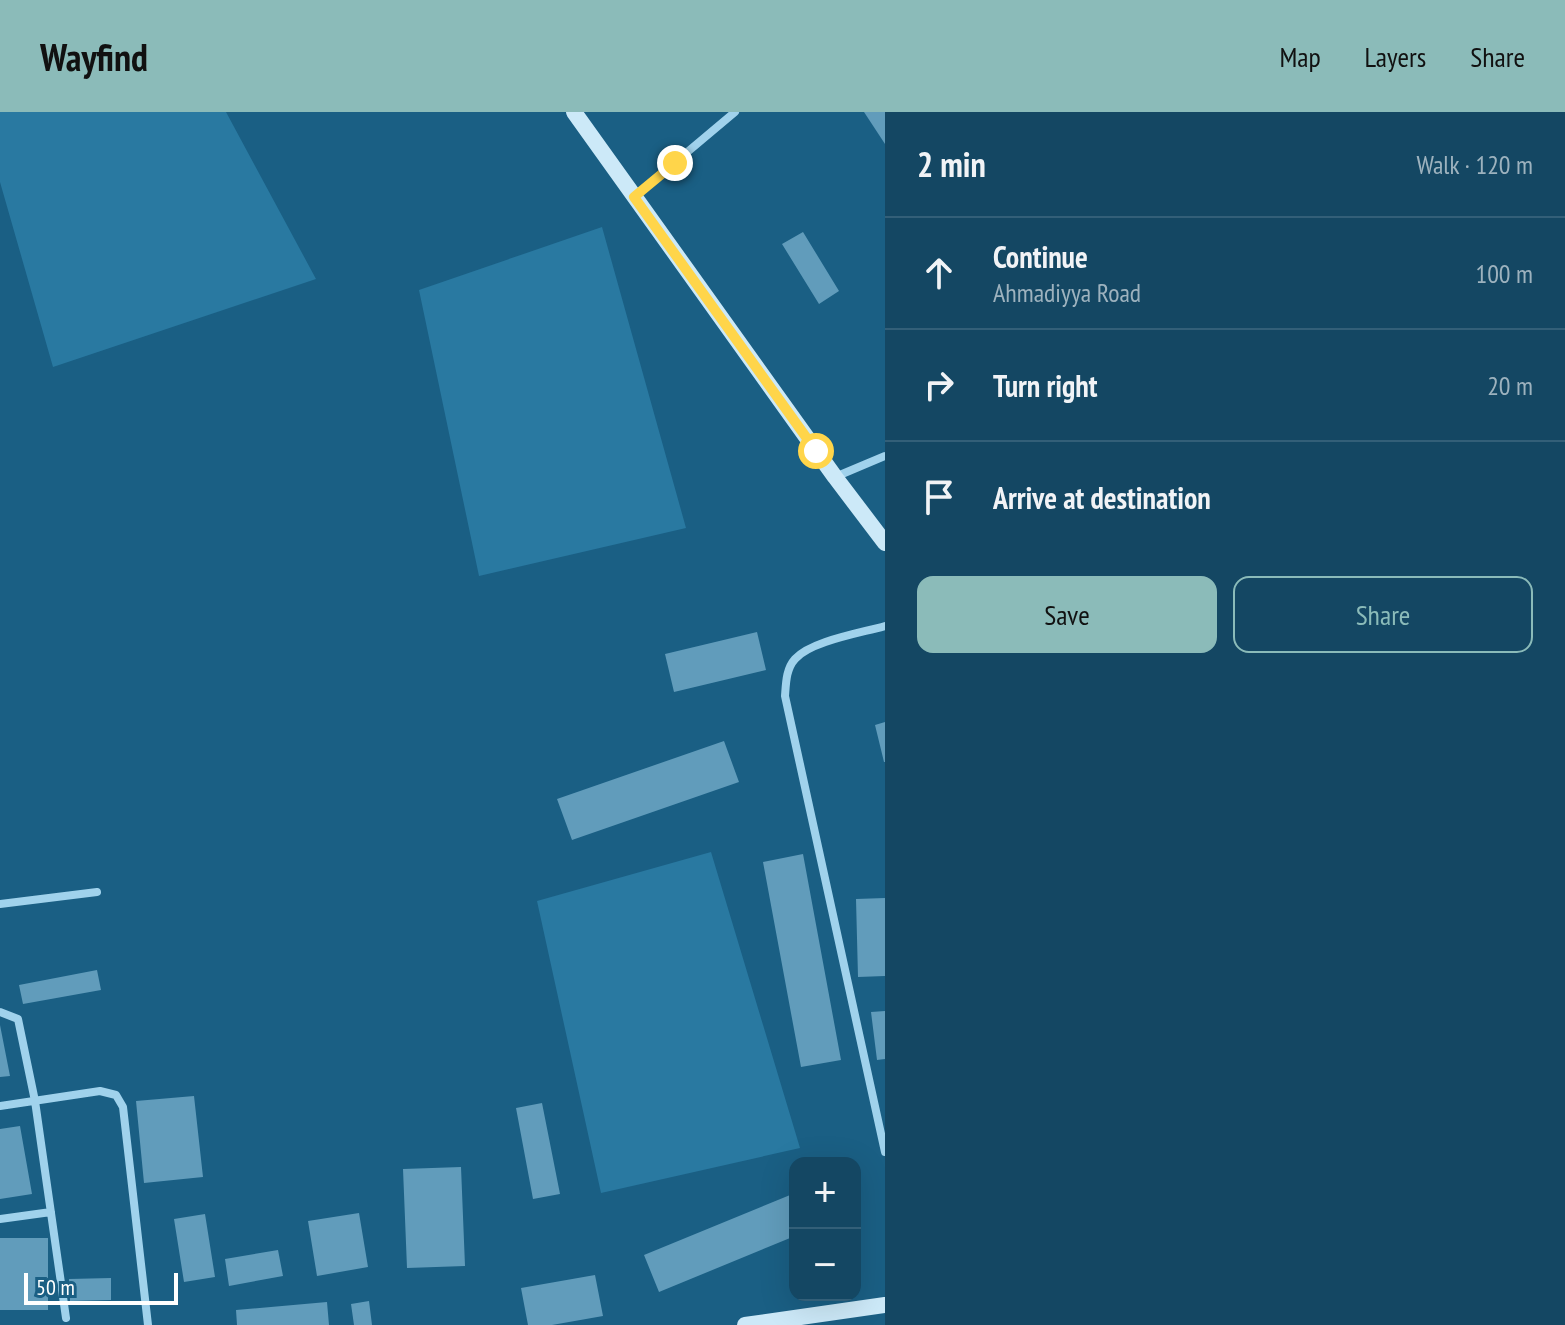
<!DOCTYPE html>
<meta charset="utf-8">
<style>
:root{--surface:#144763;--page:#21516c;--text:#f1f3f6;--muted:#9db2be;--line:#335f78;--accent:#8bbbb9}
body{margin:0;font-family:"PT Sans Narrow",sans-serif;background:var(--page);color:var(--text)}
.controls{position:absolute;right:24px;bottom:24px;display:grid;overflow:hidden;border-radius:16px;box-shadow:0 8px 32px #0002}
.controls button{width:72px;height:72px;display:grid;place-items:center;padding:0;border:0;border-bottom:2px solid var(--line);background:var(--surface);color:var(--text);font:40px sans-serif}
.scale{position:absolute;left:24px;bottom:20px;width:154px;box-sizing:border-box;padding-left:8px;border:4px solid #fff;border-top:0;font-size:22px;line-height:28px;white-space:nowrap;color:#fff;-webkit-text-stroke:6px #1a5f84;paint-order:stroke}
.stop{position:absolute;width:24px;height:24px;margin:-18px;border:6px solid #ffd54a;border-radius:50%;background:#fff}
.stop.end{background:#ffd54a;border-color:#fff;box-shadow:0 2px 8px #0008}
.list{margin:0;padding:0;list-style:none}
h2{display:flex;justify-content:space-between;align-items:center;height:104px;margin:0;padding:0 32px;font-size:34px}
h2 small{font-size:26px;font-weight:400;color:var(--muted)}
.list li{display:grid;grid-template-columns:52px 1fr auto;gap:24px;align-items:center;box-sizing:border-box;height:112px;padding:0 32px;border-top:2px solid var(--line)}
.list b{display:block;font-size:30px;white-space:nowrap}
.list p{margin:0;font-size:26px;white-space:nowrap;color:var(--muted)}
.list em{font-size:26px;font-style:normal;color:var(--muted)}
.actions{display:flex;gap:16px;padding:24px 32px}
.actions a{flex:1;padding:18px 0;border:2px solid var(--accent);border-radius:16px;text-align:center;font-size:28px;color:var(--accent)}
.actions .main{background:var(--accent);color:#111}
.icon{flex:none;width:44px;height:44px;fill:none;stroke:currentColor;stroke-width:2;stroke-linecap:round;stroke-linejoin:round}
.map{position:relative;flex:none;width:885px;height:1213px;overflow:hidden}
header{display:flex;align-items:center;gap:48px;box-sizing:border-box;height:112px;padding:0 40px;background:var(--accent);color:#111}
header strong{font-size:38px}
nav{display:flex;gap:44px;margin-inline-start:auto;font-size:28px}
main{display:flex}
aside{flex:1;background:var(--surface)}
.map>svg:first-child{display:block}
.green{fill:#2979a1}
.building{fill:#619cbb}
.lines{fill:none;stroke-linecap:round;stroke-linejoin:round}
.street{stroke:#a0d2ec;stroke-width:8}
.secondary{stroke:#cce9f8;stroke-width:16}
.route{stroke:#ffd54a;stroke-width:10}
</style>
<header>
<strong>Wayfind</strong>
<nav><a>Map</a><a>Layers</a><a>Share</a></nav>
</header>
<main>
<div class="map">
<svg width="885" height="1213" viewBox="0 0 885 1213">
<rect width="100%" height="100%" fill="#1a5f84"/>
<path class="green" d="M0 0H226L316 167 53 255 0 70Z
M602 115 686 416 479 464 419 178Z
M711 740 800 1036 601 1081 537 789Z"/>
<path class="building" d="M864 0H885V32Z
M803 120 839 179 819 192 782 132Z
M757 520 766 558 674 580 665 542Z
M885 610V650H884L875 613Z
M724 629 739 670 572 728 557 687Z
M803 742 841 948 801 955 763 750Z
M885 786V864L858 865 856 787Z
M97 858 101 878 23 892 19 873Z
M885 899V947L877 948 871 900Z
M0 913 10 964 0 965Z
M194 984 203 1065 144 1071 136 989Z
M542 991 560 1082 533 1087 516 996Z
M20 1014 32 1082 0 1087V1017Z
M461 1055 465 1154 407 1156 403 1057Z
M795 1081V1124L659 1180 644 1143Z
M359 1101 368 1155 317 1164 308 1109Z
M205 1102 215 1165 184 1170 174 1107Z
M0 1126H48V1198H0Z
M278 1138 283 1164 229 1174 225 1147Z
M595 1163 603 1204 552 1213H528L521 1176Z
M111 1166V1188L70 1189 69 1167Z
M369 1189 372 1213H354L351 1192Z
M327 1190 329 1213H237L236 1198Z"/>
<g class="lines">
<path class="street" d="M635 84 735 0
M835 365 885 344
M885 514C861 521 811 529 795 547 786 557 786 571 785 584L885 1040
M0 792 97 780
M0 900 18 907 35 989 66 1206
M0 994 100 979 116 983 123 995 148 1213
M0 1107 51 1100"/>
<path class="secondary" d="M574 0 835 365 885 431
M745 1213 885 1193"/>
</g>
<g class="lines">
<path class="route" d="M675 51 634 85 816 339"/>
</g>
</svg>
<div class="controls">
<button>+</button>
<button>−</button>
</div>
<div class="scale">50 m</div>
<div class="stop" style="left:816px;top:339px"></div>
<div class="stop end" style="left:675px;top:51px"></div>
</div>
<aside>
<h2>2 min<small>Walk · 120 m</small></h2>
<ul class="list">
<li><svg class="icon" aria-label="ahead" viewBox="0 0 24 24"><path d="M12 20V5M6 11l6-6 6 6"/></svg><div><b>Continue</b><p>Ahmadiyya Road</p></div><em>100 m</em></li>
<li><svg class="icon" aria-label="right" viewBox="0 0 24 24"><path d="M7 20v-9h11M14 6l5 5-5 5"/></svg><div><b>Turn right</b></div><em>20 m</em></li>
<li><svg class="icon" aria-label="arrive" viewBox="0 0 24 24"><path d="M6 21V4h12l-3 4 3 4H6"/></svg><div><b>Arrive at destination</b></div></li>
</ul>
<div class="actions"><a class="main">Save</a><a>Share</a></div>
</aside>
</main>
